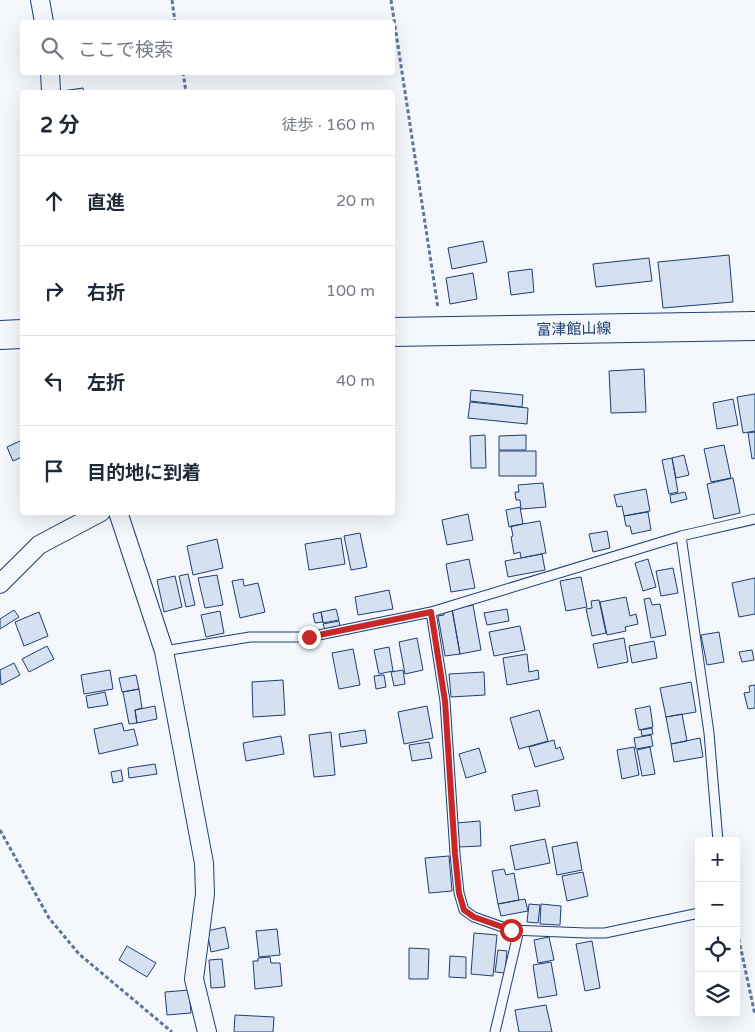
<!DOCTYPE html>
<html lang="ja">
<meta charset="utf-8">
<style>
:root{--surface:#fff;--page:#f2f2f3;--text:#1f2937;--muted:#747a83;--line:#e0e1e3}
body{margin:0;font-family:"Varela Round","Noto Sans JP",sans-serif;background:var(--page);color:var(--text)}
.controls{position:absolute;right:15px;bottom:15px;display:grid;overflow:hidden;border-radius:5px;box-shadow:0 5px 20px #0002}
.controls button{width:45px;height:45px;display:grid;place-items:center;padding:0;border:0;border-bottom:1px solid var(--line);background:var(--surface);color:var(--text);font:25px sans-serif}
.stop{position:absolute;width:15px;height:15px;margin:-11px;border:4px solid #c62828;border-radius:50%;background:#fff}
.stop.end{background:#c62828;border-color:#fff;box-shadow:0 1px 5px #0008}
.list{margin:0;padding:0;list-style:none}
h2{display:flex;justify-content:space-between;align-items:center;height:65px;margin:0;padding:0 20px;font-size:21px}
h2 small{font-size:16px;font-weight:400;color:var(--muted)}
.list li{display:grid;grid-template-columns:32px 1fr auto;gap:15px;align-items:center;box-sizing:border-box;height:90px;padding:0 20px;border-top:1px solid var(--line)}
.list b{display:block;font-size:19px;white-space:nowrap}
.list em{font-size:16px;font-style:normal;color:var(--muted)}
.icon{flex:none;width:28px;height:28px;fill:none;stroke:currentColor;stroke-width:2;stroke-linecap:round;stroke-linejoin:round}
.map{position:relative;flex:none;width:755px;height:1032px;overflow:hidden}
.search{position:absolute;background:var(--surface);box-shadow:0 5px 20px #0002;left:20px;top:20px;width:375px;height:55px;display:flex;align-items:center;gap:12px;box-sizing:border-box;padding:0 18px;border-radius:5px;color:var(--muted);font-size:19px}
.panel{position:absolute;background:var(--surface);box-shadow:0 5px 20px #0002;left:20px;top:90px;width:375px;height:425px;border-radius:5px}
.map>svg:first-child{display:block}
.building{fill:#d5e0f0;stroke:#1d3f73}
.lines{fill:none;stroke-linecap:round;stroke-linejoin:round}
.service-casing{stroke:#1d3f73;stroke-width:11}
.minor-casing{stroke:#1d3f73;stroke-width:20}
.primary-casing{stroke:#1d3f73;stroke-width:30}
.path{stroke:#5e769c;stroke-width:3;stroke-dasharray:4 2.5;stroke-linecap:butt}
.service{stroke:#f4f7fb;stroke-width:9}
.minor{stroke:#f4f7fb;stroke-width:18}
.primary{stroke:#f4f7fb;stroke-width:28}
.route{stroke:#c62828;stroke-width:6}
.labels{text-anchor:middle;stroke-width:4;stroke-linejoin:round;paint-order:stroke}
.street-label{font-size:15px;fill:#1d3f73;stroke:#f4f7fb}
</style>
<div class="map">
<svg width="755" height="1032" viewBox="0 0 755 1032">
<rect width="100%" height="100%" fill="#f4f7fb"/>
<path class="building" d="M83 88 84 92H62V91Z
M483 241 487 262 452 269 448 248Z
M729 255 733 302 663 308 658 262Z
M649 258 652 281 596 287 593 264Z
M532 269 534 292 511 295 508 272Z
M473 273 477 299 450 304 446 278Z
M644 369 646 412 611 413 609 371Z
M471 390 523 395 522 407 470 401Z
M755 394V431L743 433 737 397Z
M733 399 738 425 717 429 713 403Z
M470 402 528 408 527 424 468 418Z
M755 432V458L752 459 748 433Z
M485 435 486 468H471L470 436Z
M526 435V450H499V436Z
M22 440V457L13 461 7 447Z
M724 445 731 478 711 482 704 449Z
M499 451H536V476H499Z
M684 455 689 475 676 478 672 458Z
M672 458 678 492 669 494 662 460Z
M733 478 740 513 714 519 707 484Z
M543 483 546 507 521 509 520 500H516L515 492H519L518 485Z
M646 489 650 511 624 516 622 506 617 507 614 495Z
M685 492 687 499 671 503 670 495Z
M520 507 523 524 509 527 506 510Z
M648 512 651 530 632 534 630 526H626L624 516Z
M468 514 473 540 447 545 442 520Z
M540 521 546 553 521 558 520 552 514 554 511 537 513 536 511 526Z
M607 531 610 548 593 552 589 534Z
M360 533 367 567 351 570 344 536Z
M341 538 345 564 309 570 305 544Z
M217 539 223 568 193 575 187 546Z
M542 554 545 570 508 577 505 561Z
M469 559 475 588 451 592 446 564Z
M648 559 656 587 643 591 635 563Z
M673 568 678 593 661 596 656 571Z
M188 574 195 605 186 607 179 576Z
M217 575 223 605 205 608 198 578Z
M175 576 182 607 164 612 157 580Z
M581 577 587 607 566 611 560 581Z
M755 578V614L739 617 732 583Z
M243 579 244 586 258 583 265 612 240 618 232 581Z
M389 590 393 609 358 615 355 597Z
M626 597 630 616 636 614 638 624 625 627 626 631 607 635 600 602Z
M650 598 652 605 660 604 666 635 651 638 644 599Z
M599 600 606 633 592 636 586 609 592 608 591 601Z
M473 605 481 650 460 654 452 609Z
M336 609 339 620 323 623 321 612Z
M452 609 460 654 445 656 438 616 444 615 443 611Z
M507 609 509 621 487 625 484 613Z
M14 610 19 617 0 629V619Z
M220 611 224 633 206 637 201 615Z
M39 612 48 636 24 646 15 622Z
M321 612 323 622 315 623 313 614Z
M339 621 340 627 325 630 323 624Z
M520 626 525 650 494 656 489 632Z
M719 632 724 662 707 665 701 635Z
M417 638 423 670 405 674 399 642Z
M624 638 628 662 598 668 593 644Z
M654 641 657 658 632 663 629 646Z
M47 646 54 659 29 672 22 659Z
M389 647 393 671 379 674 374 650Z
M353 649 360 685 339 689 332 653Z
M752 650 754 660 742 662 739 652Z
M527 654 529 672 538 670 539 679 507 685 503 658Z
M14 663 20 675 1 685 0 670Z
M110 670 113 689 84 694 81 675Z
M403 670 405 684 394 686 391 672Z
M484 672 485 695 451 697 449 674Z
M136 675 139 689 122 692 119 678Z
M384 675 386 687 376 689 374 676Z
M283 680 285 715 253 717 252 682Z
M691 682 696 712 666 717 660 688Z
M755 685V708L748 709 744 693 750 692 749 686Z
M139 689 142 708 135 710 137 723 129 724 123 692Z
M105 692 108 705 88 708 86 696Z
M155 706 157 719 137 723 135 710Z
M427 706 433 738 404 744 398 712Z
M650 706 653 727 639 730 635 709Z
M539 710 548 741 519 749 510 718Z
M682 714 687 741 671 744 666 717Z
M122 723 124 731 134 729 138 745 99 754 94 729Z
M652 728 653 734 642 736 641 730Z
M365 730 367 743 341 747 339 734Z
M331 732 335 775 314 777 309 735Z
M651 735 653 746 636 749 634 738Z
M281 736 284 754 246 761 243 743Z
M700 738 703 757 674 762 671 744Z
M554 740 556 749 560 747 564 759 535 767 529 747Z
M429 742 432 758 412 761 409 745Z
M634 747 639 775 622 779 617 750Z
M650 747 655 774 642 776 637 750Z
M479 748 486 772 466 778 459 754Z
M155 764 157 774 129 778 128 768Z
M121 770 123 781 113 783 111 772Z
M537 790 540 806 515 811 512 795Z
M480 821 481 846 458 847 456 823Z
M545 839 550 863 515 870 510 846Z
M577 842 582 870 557 875 552 847Z
M449 856 452 891 429 893 425 858Z
M504 869 506 875 514 873 519 900 498 904 492 871Z
M583 872 588 896 567 901 562 876Z
M525 899 528 911 501 916 498 904Z
M529 904 540 905 538 923 527 922Z
M541 904 561 906 560 925 540 924Z
M225 927 229 948 211 952 207 931Z
M277 929 280 955 259 957 256 931Z
M474 933 497 935 493 976 471 974Z
M549 937 554 960 538 963 534 940Z
M592 941 600 988 585 991 576 944Z
M127 946 156 963 147 977 119 960Z
M409 948 429 949 428 979H409Z
M498 950 507 951 505 973 495 972Z
M450 956 466 957V978L449 977Z
M270 957 271 963H280L282 986 255 989 253 961H258V958Z
M222 959 225 987 211 988 209 960Z
M551 962 557 995 538 998 533 965Z
M189 990 191 1013 167 1015 165 992Z
M546 1005 552 1032H519L515 1010Z
M235 1015 274 1017 273 1032H234Z"/>
<g class="lines">
<g class="service-casing">
<path id="service" d="M681 536 709 733 718 841
M431 612 445 701 455 854 459 893 464 910 474 917 511 930 586 933H605L699 913
M164 651 250 637H309L431 612 681 536 755 519
M495 1032 519 930"/>
</g>
<g class="minor-casing">
<path id="minor" d="M40 0 44 22
M50 72 51 92
M118 512 164 651 204 863 205 894 194 979 207 1032
M0 584 39 545 101 512"/>
</g>
<g class="primary-casing">
<path id="primary" d="M392 332 755 326
M0 335 22 334"/>
</g>
<path class="path" d="M172 0 175 22
M391 0 438 308
M183 72 186 92
M0 830 49 918 79 954 172 1032
M736 926 755 1015"/>
<use href="#service" class="service"/>
<use href="#minor" class="minor"/>
<use href="#primary" class="primary"/>
</g>
<g class="lines">
<path class="route" d="M309 637 431 612 445 701 455 854 459 893 464 910 474 917 511 930"/>
</g>
<g class="labels">
<g class="street-label">
<text transform="translate(574 329) rotate(-1)" y="5">富津館山線</text>
</g>
</g>
</svg>
<div class="controls">
<button>+</button>
<button>−</button>
<button><svg class="icon" aria-label="locate" viewBox="0 0 24 24"><circle cx="12" cy="12" r="6"/><path d="M12 2v4M12 18v4M2 12h4M18 12h4"/></svg></button>
<button><svg class="icon" aria-label="layers" viewBox="0 0 24 24"><path d="M12 4l9 5-9 5-9-5zM3 14l9 5 9-5"/></svg></button>
</div>
<div class="stop" style="left:511px;top:930px"></div>
<div class="stop end" style="left:309px;top:637px"></div>
<div class="search"><svg class="icon" aria-label="search" viewBox="0 0 24 24"><circle cx="10" cy="10" r="6"/><path d="M15 15l6 6"/></svg>ここで検索</div>
<section class="panel">
<h2>2 分<small>徒歩 · 160 m</small></h2>
<ul class="list">
<li><svg class="icon" aria-label="ahead" viewBox="0 0 24 24"><path d="M12 20V5M6 11l6-6 6 6"/></svg><div><b>直進</b></div><em>20 m</em></li>
<li><svg class="icon" aria-label="right" viewBox="0 0 24 24"><path d="M7 20v-9h11M14 6l5 5-5 5"/></svg><div><b>右折</b></div><em>100 m</em></li>
<li><svg class="icon" aria-label="left" viewBox="0 0 24 24"><path d="M17 20v-9H6M10 6l-5 5 5 5"/></svg><div><b>左折</b></div><em>40 m</em></li>
<li><svg class="icon" aria-label="arrive" viewBox="0 0 24 24"><path d="M6 21V4h12l-3 4 3 4H6"/></svg><div><b>目的地に到着</b></div></li>
</ul>
</section>
</div>
